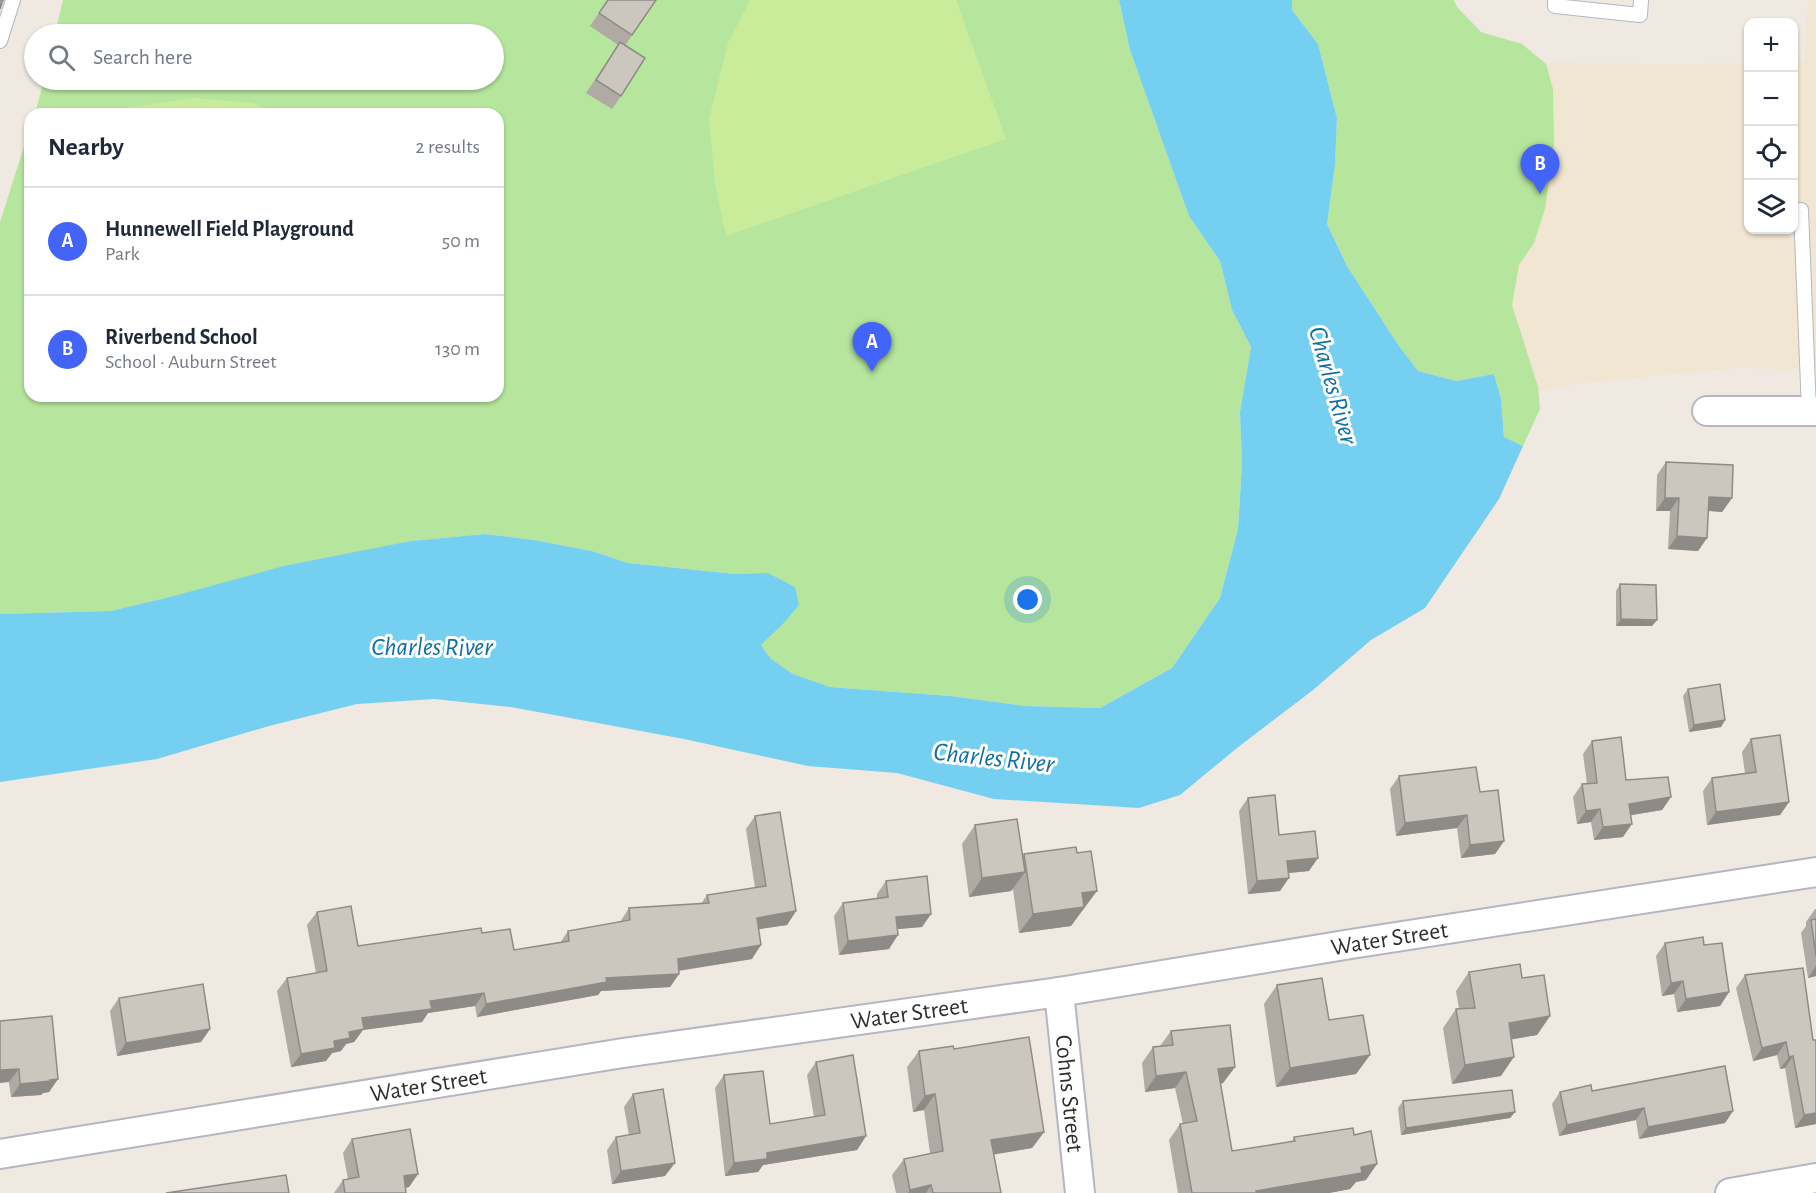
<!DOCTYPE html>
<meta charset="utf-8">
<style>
:root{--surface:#fff;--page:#f6f6f7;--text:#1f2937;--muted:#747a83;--line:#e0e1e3;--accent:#4264fb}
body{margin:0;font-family:"Alegreya Sans",sans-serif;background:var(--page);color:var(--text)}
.controls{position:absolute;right:18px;top:18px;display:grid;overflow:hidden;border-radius:12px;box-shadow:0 2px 4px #0004}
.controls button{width:54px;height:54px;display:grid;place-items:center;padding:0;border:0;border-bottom:2px solid var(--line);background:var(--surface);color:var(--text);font:30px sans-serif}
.you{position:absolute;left:1028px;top:600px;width:21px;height:21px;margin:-15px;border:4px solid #fff;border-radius:50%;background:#1a73e8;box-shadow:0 0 0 9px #1a73e833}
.badge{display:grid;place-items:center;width:39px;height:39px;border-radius:50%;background:var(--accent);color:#fff;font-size:20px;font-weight:700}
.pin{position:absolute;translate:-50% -50px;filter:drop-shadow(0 2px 3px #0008)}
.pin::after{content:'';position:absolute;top:32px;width:21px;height:18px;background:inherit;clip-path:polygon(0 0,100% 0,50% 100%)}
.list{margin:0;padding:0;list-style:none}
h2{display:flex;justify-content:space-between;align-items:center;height:78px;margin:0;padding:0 24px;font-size:26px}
h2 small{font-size:20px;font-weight:400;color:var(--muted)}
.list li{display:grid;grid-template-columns:39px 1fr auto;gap:18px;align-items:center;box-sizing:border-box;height:108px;padding:0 24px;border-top:2px solid var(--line)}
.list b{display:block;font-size:22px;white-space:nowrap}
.list p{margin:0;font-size:20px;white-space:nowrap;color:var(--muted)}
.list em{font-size:20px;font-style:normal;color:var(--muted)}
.icon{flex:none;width:33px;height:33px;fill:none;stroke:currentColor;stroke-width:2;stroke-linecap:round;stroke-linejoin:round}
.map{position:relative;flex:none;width:1816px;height:1193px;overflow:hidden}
.search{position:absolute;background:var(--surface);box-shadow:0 2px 4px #0004;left:24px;top:24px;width:480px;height:66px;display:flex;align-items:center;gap:15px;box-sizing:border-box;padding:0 21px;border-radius:33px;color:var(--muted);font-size:22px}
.panel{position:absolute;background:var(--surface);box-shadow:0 2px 4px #0004;left:24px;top:108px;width:480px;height:294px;border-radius:18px}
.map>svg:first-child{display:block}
.education{fill:#f0e6d1}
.green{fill:#b6e59e}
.pitch{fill:#c9ec9a}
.water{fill:#75cff0}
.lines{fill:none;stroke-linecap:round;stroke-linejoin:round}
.service-casing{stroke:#b4b7c1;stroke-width:16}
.minor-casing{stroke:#b4b7c1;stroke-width:32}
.service{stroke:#fff;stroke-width:14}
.minor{stroke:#fff;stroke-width:28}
.wall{fill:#afaba4}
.shaded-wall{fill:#8e8b86}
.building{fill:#cbc7bf;stroke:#8e8b86;stroke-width:1.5}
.labels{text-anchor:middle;stroke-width:6;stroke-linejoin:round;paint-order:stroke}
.street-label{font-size:24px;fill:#2e2e2e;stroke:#fff}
.water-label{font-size:26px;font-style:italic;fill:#0d6fa3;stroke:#fff}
</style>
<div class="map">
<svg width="1816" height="1193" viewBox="0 0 1816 1193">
<rect width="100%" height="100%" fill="#efe9e1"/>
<path class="education" d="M1808 0H1816V370L1737 368 1574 384 1501 399 1384 61 1673 64 1748 63V230H1794V62L1805 61Z"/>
<path class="green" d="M63 0H1119L1130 50 1189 216 1220 261 1232 310 1251 347 1240 412 1242 463 1238 529 1220 598 1172 668 1100 708 1025 706 950 696 830 687 793 674 771 659 761 645 781 626 768 573 735 574 628 563 592 551 534 540 485 534 411 541 111 611 0 614V222L30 128V396H498V114H35L44 80H494V34H55Z
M1292 0H1454L1457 7 1481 32 1522 44 1546 64 1553 89 1554 146 1545 209 1534 243 1519 265 1512 305 1538 387 1540 409 1523 446 1504 437 1501 399 1494 374 1456 381 1418 371 1399 346 1347 266 1327 224 1335 165 1337 118 1318 44 1292 10Z"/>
<path class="pitch" d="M750 0H956L1006 139 726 236 715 184 709 119 728 43Z
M194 98 253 103 277 114H108L123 108Z"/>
<path class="water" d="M1119 0H1292V10L1318 44 1337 118 1335 165 1327 224 1347 266 1399 346 1418 371 1456 381 1494 374 1501 399 1504 437 1523 446 1499 499 1425 608 1371 640 1313 690 1237 748 1180 795 1139 808 994 799 897 773 808 766 684 739 511 707 434 699 357 704 269 726 157 759 0 782V614L111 611 174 596 284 566 411 541 485 534 534 540 592 551 628 563 735 574 768 573 795 587 799 605 781 626 761 645 771 659 793 674 830 687 950 696 1025 706 1100 708 1172 668 1220 598 1238 529 1242 463 1240 412 1251 347 1232 310 1220 261 1189 216 1130 50Z"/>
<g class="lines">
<g class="service-casing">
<path id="service" d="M1555 0V6L1640 15 1641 0
M0 41 13 0
M1801 210 1809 411"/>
</g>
<g class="minor-casing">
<g id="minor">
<path d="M1707 411H1816"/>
<path id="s1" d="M1059 992 1080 1193"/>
<path id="s2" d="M0 1154 623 1053 1059 992 1351 944 1816 872"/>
<path d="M1730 1193 1816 1178"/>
</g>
</g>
<use href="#service" class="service"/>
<use href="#minor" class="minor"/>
</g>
<path class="wall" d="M608 0 632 35 625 46 621 96 612 109 586 93 618 45 590 26Z
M1666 462 1732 498 1722 512 1708 511 1707 538 1698 551 1668 549 1670 511H1656L1657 475Z
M1620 584 1657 620 1652 626H1616V591Z
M1688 689 1725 720 1721 727 1689 732 1683 696Z
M1751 739 1789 802 1780 815 1707 825 1703 791 1712 778 1745 773 1742 752Z
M1592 741 1626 780 1671 797 1662 810 1631 815 1623 837 1594 840 1591 822 1577 824 1573 797 1582 784H1587L1583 754Z
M1399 776 1480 792 1504 841 1495 854 1461 858 1457 828 1396 836 1390 789Z
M1248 798 1309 871 1289 873 1280 891 1248 894 1239 811Z
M755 816 796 911 787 925 758 929 752 959 679 971V974L670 987 601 991 598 995 477 1017 475 1006 428 1013 422 1022 363 1030 354 1042 346 1044 341 1051 332 1053 326 1061 291 1067 277 991 287 978 316 973 307 925 317 912 358 946 482 933 514 950 560 943 568 931 620 922 629 908 701 904 707 895 755 888 746 829Z
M975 825 1023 856 1024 854 1083 910H1082L1071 926 1019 933 1013 889 1011 891 969 897 962 844Z
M886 881 931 914 922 927 897 929 889 949 839 955 834 916 843 903 877 898V894Z
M1815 909H1816V976L1808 978 1801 933 1806 926V922Z
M1665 943 1704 945 1729 992 1720 1006 1677 1012 1674 994 1662 996 1656 956Z
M1469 972 1522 978 1550 1016 1537 1035 1512 1039 1501 1076 1452 1084 1443 1028 1456 1009H1459L1456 991Z
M1745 975 1813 1040H1816V1124L1795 1128 1785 1068 1780 1069 1777 1055 1753 1061 1736 988Z
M1277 985 1329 1020 1370 1055 1356 1074 1276 1087 1264 1004Z
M119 998 210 1029 201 1042 117 1056 110 1011Z
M0 1021 58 1079 49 1092 43 1093 41 1095 11 1097Z
M1171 1031 1235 1067 1223 1083 1220 1084 1232 1151 1292 1142 1294 1137 1366 1180 1356 1182 1350 1189 1329 1193H1178L1169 1140 1180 1124H1183L1175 1088 1145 1092 1142 1063 1153 1047 1160 1046Z
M954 1049 1044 1132 1032 1148 993 1154 1001 1193H896L892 1175 904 1159 930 1153 924 1110 913 1112 907 1067 919 1051Z
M816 1062 866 1136 857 1150 763 1165 758 1172 725 1176 715 1088 724 1075 770 1124 814 1117 807 1075Z
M1592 1091 1733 1111 1725 1123 1639 1139 1636 1120 1559 1136 1552 1104 1560 1092Z
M633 1094 665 1176 612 1184 607 1150 616 1137 629 1135 624 1107Z
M1403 1101 1515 1112 1510 1118 1401 1135 1398 1108Z
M352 1139 418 1174 409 1187 406 1188V1193H334L343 1180 348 1179 343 1153Z"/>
<path class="shaded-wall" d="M1709 497 1732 498 1722 512 1700 510Z
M1665 498H1679L1670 511H1656Z
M1677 536 1707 538 1698 551 1668 549Z
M1621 619 1657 620 1652 626H1616Z
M1725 720 1721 727 1689 732 1694 725Z
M1671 797 1662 810 1620 817 1629 804Z
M1789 802 1780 815 1707 825 1716 812Z
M1600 809 1591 822 1577 824 1586 811Z
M1467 815 1457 828 1396 836 1405 823Z
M1632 824 1623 837 1594 840 1603 827Z
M1504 841 1495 854 1461 858 1470 845Z
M1318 858 1309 871 1278 874 1287 861Z
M1025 872 1011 891 969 897 982 878Z
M1289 878 1280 891 1248 894 1257 881Z
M1097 891 1071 926 1019 933 1033 914 1082 893Z
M796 911 787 925 747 931 757 918Z
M931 914 922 927 887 930 896 917Z
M898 935 889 949 839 955 848 941Z
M761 945 752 959 669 972 678 959Z
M1816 966V976L1808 978Z
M679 974 670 987 601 991 598 995 477 1017 486 1004 606 978Z
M1683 981 1674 994 1662 996 1671 983Z
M1729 992 1720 1006 1677 1012 1686 999Z
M484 993 475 1006 428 1013 422 1022 363 1030 354 1042 346 1044 341 1051 332 1053 326 1061 291 1067 301 1054 334 1041 362 1018 430 1001Z
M1550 1016 1537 1035 1496 1042 1509 1023Z
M210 1029 201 1042 117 1056 126 1043Z
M1786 1042 1777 1055 1753 1061 1762 1048Z
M1370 1055 1356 1074 1276 1087 1290 1068Z
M1793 1056 1785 1068 1780 1069 1789 1057Z
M1514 1057 1501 1076 1452 1084 1465 1065Z
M1235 1067 1223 1083 1207 1085 1218 1069Z
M19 1069 9 1082 0 1083V1070Z
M1186 1072 1175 1088 1145 1092 1156 1076Z
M58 1079 49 1092 43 1093 41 1095 11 1097 20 1084Z
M935 1094 924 1110 913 1112 925 1096Z
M1644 1108 1636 1120 1559 1136 1567 1125Z
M1733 1111 1725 1123 1639 1139 1648 1127Z
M1515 1112 1510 1118 1401 1135 1406 1128Z
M1816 1113V1124L1795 1128 1804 1115Z
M1044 1132 1032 1148 979 1157 991 1140Z
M866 1136 857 1150 763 1165 758 1172 725 1176 734 1163 767 1153Z
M675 1163 665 1176 612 1184 621 1171Z
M1377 1164 1366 1180 1356 1182 1350 1189 1329 1193H1255L1256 1191 1361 1167Z
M418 1174 409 1187 394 1190 404 1176Z
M931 1185 926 1193H908L910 1190Z"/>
<path class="building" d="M0 0H3L0 9Z
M608 0H656L632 35 599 13Z
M620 42 645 58 621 96 596 80Z
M1666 462 1733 465 1732 498 1709 497 1707 538 1677 536 1679 498H1665Z
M1620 584 1656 585 1657 620 1621 619Z
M1720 684 1725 720 1694 725 1688 689Z
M1780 735 1789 802 1716 812 1712 778 1756 772 1751 739Z
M1621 737 1626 780 1668 777 1671 797 1629 804 1632 824 1603 827 1600 809 1586 811 1582 784 1597 783 1592 741Z
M1476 767 1480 792 1498 790 1504 841 1470 845 1467 815 1405 823 1399 776Z
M1275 795 1279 835 1315 831 1318 858 1287 861 1289 878 1257 881 1248 798Z
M780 812 796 911 757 918 761 945 678 959 679 974 606 978 607 982 486 1004 484 993 430 1001 432 1009 362 1018 364 1029 349 1032 350 1038 334 1041 335 1048 301 1054 287 978 327 971 317 912 351 906 358 946 481 928 482 933 510 929 514 950 569 941 568 931 630 920 629 908 709 903 707 895 766 886 755 816Z
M1017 819 1025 872 982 878 975 825Z
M1076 847 1077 853 1091 851 1097 891 1082 893 1084 907 1033 914 1024 854Z
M927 876 931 914 896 917 898 935 848 941 843 903 888 897 886 881Z
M1816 919V956L1811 920Z
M1703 937 1704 945 1722 943 1729 992 1686 999 1683 981 1671 983 1665 943Z
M1520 964 1522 978 1544 975 1550 1016 1509 1023 1514 1057 1465 1065 1456 1009 1475 1008 1469 972Z
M1803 968 1813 1040H1816V1113L1804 1115 1793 1056 1789 1057 1786 1042 1762 1048 1745 975Z
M1322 978 1329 1020 1363 1015 1370 1055 1290 1068 1277 985Z
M203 984 210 1029 126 1043 119 998Z
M52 1016 58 1079 50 1080 51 1081 20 1084 19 1069 0 1070V1021Z
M1230 1025 1235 1067 1218 1069 1232 1151 1295 1141 1294 1137 1353 1128 1354 1135 1371 1131 1377 1164 1361 1167 1362 1173 1256 1191 1257 1193H1192L1180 1124 1197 1121 1186 1072 1156 1076 1153 1047 1173 1045 1171 1031Z
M1029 1037 1044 1132 991 1140 1001 1193H933L931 1185 910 1190 904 1159 943 1151 935 1094 925 1096 919 1051 953 1046 954 1049Z
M853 1055 866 1136 767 1153V1159L734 1163 724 1075 763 1071 770 1124 825 1115 816 1062Z
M1725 1066 1733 1111 1648 1127 1644 1108 1567 1125 1560 1092 1591 1085 1592 1091Z
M663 1089 675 1163 621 1171 616 1137 640 1133 633 1094Z
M1512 1090 1515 1112 1406 1128 1403 1101Z
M410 1129 418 1174 404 1176 406 1193H345L343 1180 359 1177 352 1139Z
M286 1175 289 1193H166Z"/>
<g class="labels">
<g class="street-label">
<text dy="8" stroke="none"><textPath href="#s2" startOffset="1406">Water Street</textPath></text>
<text dy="8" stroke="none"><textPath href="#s2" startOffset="920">Water Street</textPath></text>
<text dy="8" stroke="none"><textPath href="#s2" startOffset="434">Water Street</textPath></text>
<text dy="8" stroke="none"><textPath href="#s1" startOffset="102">Cohns Street</textPath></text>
</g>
<g class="water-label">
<text transform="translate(1334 385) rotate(74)" y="9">Charles River</text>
<text x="432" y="655">Charles River</text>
<text transform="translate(994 757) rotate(6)" y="9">Charles River</text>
</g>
</g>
</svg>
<div class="controls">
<button>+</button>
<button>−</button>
<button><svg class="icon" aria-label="locate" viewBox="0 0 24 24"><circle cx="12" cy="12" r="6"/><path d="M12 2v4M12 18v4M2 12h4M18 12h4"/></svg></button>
<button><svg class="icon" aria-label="layers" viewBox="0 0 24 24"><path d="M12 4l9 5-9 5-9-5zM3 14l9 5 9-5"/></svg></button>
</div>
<div class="you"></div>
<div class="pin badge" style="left:872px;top:372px">A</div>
<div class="pin badge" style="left:1540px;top:194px">B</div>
<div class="search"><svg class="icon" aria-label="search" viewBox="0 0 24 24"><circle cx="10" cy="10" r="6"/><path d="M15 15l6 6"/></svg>Search here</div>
<section class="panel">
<h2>Nearby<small>2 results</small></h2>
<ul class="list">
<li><span class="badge">A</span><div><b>Hunnewell Field Playground</b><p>Park</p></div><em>50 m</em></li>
<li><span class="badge">B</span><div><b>Riverbend School</b><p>School · Auburn Street</p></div><em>130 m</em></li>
</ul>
</section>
</div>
